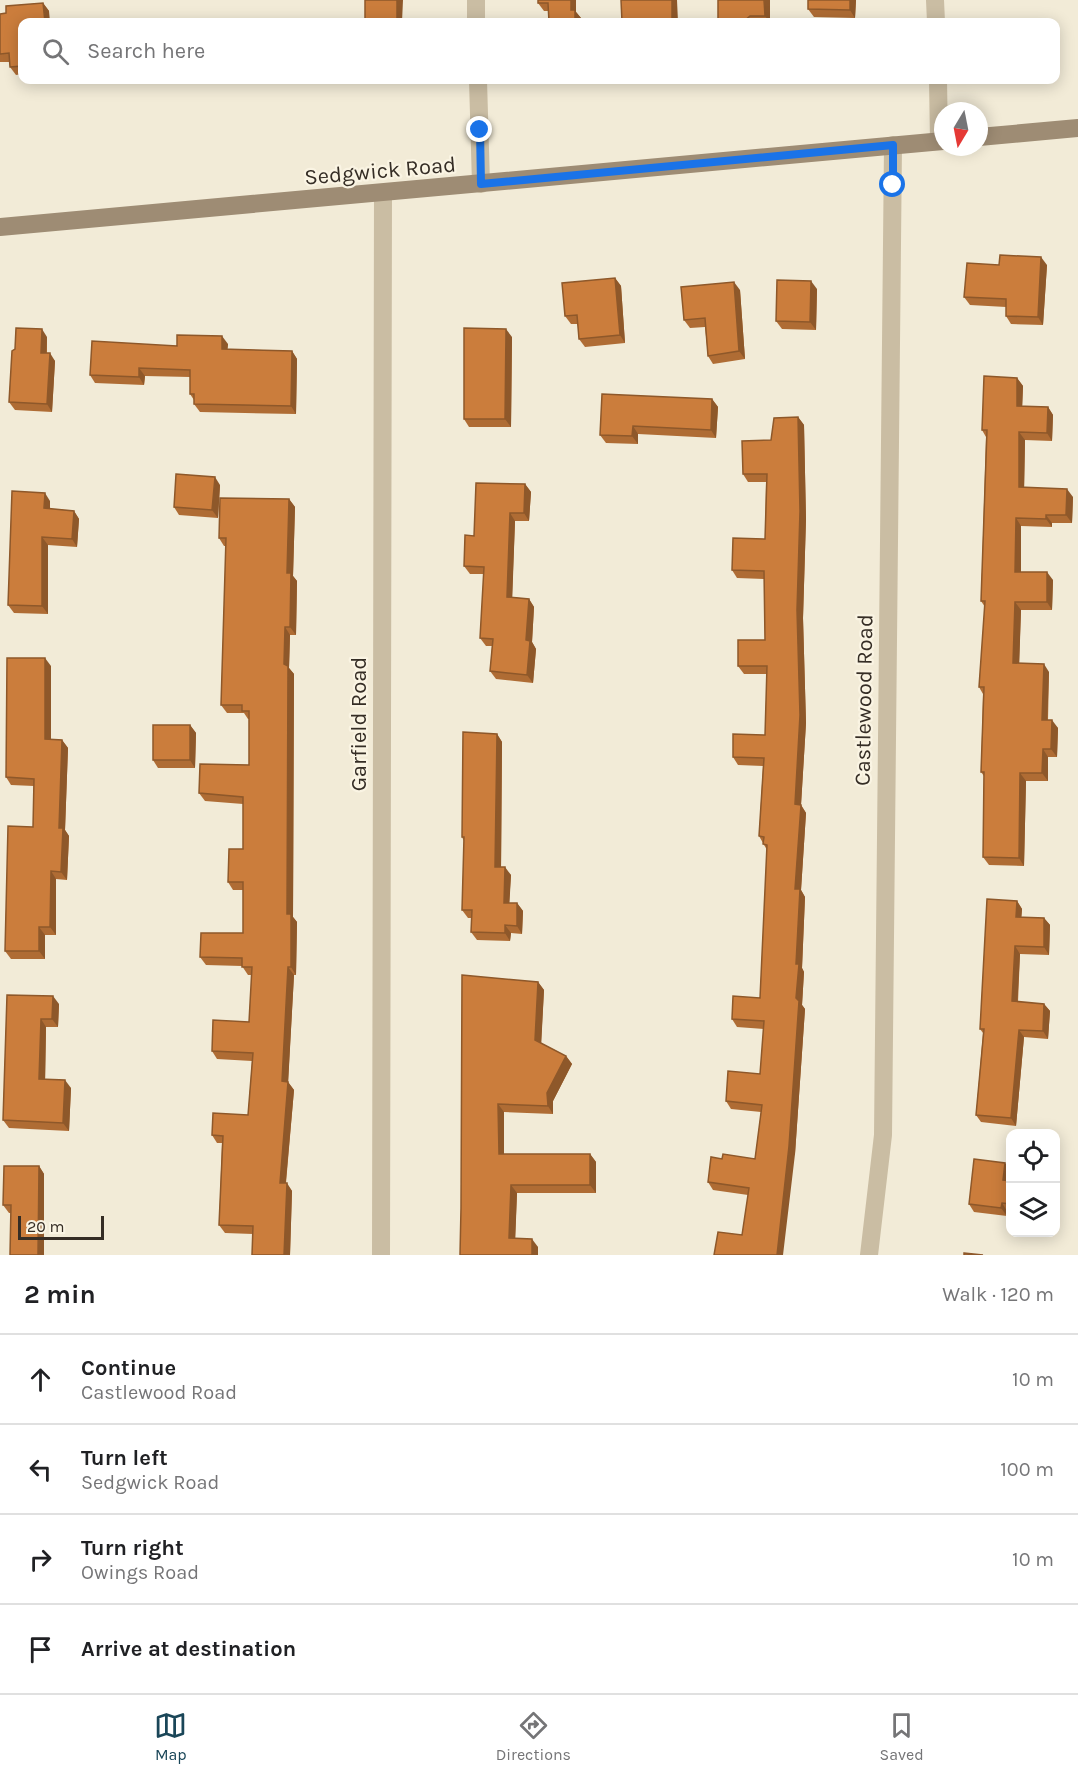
<!DOCTYPE html>
<meta charset="utf-8">
<style>
:root{--surface:#fff;--page:#f6f6f6;--text:#202124;--muted:#757577;--line:#e0e0e0;--accent:#1a4658}
body{margin:0;font-family:Karla,sans-serif;background:var(--page);color:var(--text)}
.controls{position:absolute;right:18px;bottom:18px;display:grid;overflow:hidden;border-radius:12px;box-shadow:0 3px 15px #0003}
.controls button{width:54px;height:54px;display:grid;place-items:center;padding:0;border:0;border-bottom:2px solid var(--line);background:var(--surface);color:var(--text);font:30px sans-serif}
.compass{position:absolute;left:934px;top:102px;width:54px;height:54px;border-radius:50%;background:var(--surface);box-shadow:0 3px 15px #0003;rotate:190deg}
.scale{position:absolute;left:18px;bottom:15px;width:86px;box-sizing:border-box;padding-left:6px;border:3px solid #352d25;border-top:0;font-size:16px;line-height:21px;white-space:nowrap;color:#352d25;-webkit-text-stroke:4px #faf4e3;paint-order:stroke}
.stop{position:absolute;width:18px;height:18px;margin:-14px;border:4px solid #1a73e8;border-radius:50%;background:#fff}
.stop.end{background:#1a73e8;border-color:#fff;box-shadow:0 2px 6px #0008}
.list{margin:0;padding:0;list-style:none}
h2{display:flex;justify-content:space-between;align-items:center;height:78px;margin:0;padding:0 24px;font-size:26px}
h2 small{font-size:20px;font-weight:400;color:var(--muted)}
.list li{display:grid;grid-template-columns:39px 1fr auto;gap:18px;align-items:center;box-sizing:border-box;height:90px;padding:0 24px;border-top:2px solid var(--line)}
.list b{display:block;font-size:22px;white-space:nowrap}
.list p{margin:0;font-size:20px;white-space:nowrap;color:var(--muted)}
.list em{font-size:20px;font-style:normal;color:var(--muted)}
.icon{flex:none;width:33px;height:33px;fill:none;stroke:currentColor;stroke-width:2;stroke-linecap:round;stroke-linejoin:round}
.map{position:relative;flex:none;width:1078px;height:1255px;overflow:hidden}
.search{position:absolute;background:var(--surface);box-shadow:0 3px 15px #0003;left:18px;right:18px;top:18px;height:66px;display:flex;align-items:center;gap:15px;box-sizing:border-box;padding:0 21px;border-radius:12px;color:var(--muted);font-size:22px}
.sheet{height:438px;background:var(--surface)}
nav{display:flex;justify-content:space-around;align-items:center;box-sizing:border-box;height:84px;border-top:2px solid var(--line);background:var(--surface);font-size:16px;color:var(--muted)}
nav a{display:grid;justify-items:center;gap:3px}
nav .on{color:var(--accent)}
.map>svg:first-child{display:block}
.lines{fill:none;stroke-linecap:round;stroke-linejoin:round}
.street{stroke:#cabda3;stroke-width:18}
.secondary{stroke:#9e8c74;stroke-width:18}
.wall{fill:#af6c34}
.shaded-wall{fill:#8e582a}
.building{fill:#cb7d3c;stroke:#8e582a;stroke-width:1.5}
.route{stroke:#1a73e8;stroke-width:8}
.labels{text-anchor:middle;stroke-width:4.5;stroke-linejoin:round;paint-order:stroke}
.street-label{font-size:22px;fill:#352d25;stroke:#faf4e3}
</style>
<div class="map">
<svg width="1078" height="1255" viewBox="0 0 1078 1255">
<rect width="100%" height="100%" fill="#f2ebd7"/>
<g class="lines">
<path class="street" d="M476 0V22
M935 0 936 22
M478 80 481 184
M938 80 939 141
M381 1255 383 194
M869 1255 883 1135 893 145"/>
<path class="secondary" d="M979 137 1078 128
M0 227 943 141"/>
</g>
<path class="wall" d="M538 0 576 12 581 18V22H549L548 11H544L538 3Z
M770 0V22H719L718 21Z
M808 0H856L855 18 814 17 808 9Z
M43 3 49 11 22 22V74L16 75 10 67V62H0V14L6 13Z
M175 80H218V81L178 83Z
M999 265H1047L1043 325 1011 324 1006 316V307L970 305 964 297Z
M615 278 621 286 625 343 585 347 579 339 578 324H571L565 316Z
M817 289 816 330 782 329 776 321Z
M740 290 745 359 713 364 708 356 705 327 690 328 684 320Z
M47 337V353L55 361 52 412 15 410 9 402Z
M512 337 511 427H469L464 419Z
M228 344 227 349 292 351 297 359 296 414 200 412 194 404V400L190 394V377L145 376 144 385 95 383 90 375 177 346Z
M1017 378 1023 386 1022 406 1048 407 1053 415 1052 441 1025 440 1024 488 1073 497 1072 523H1052V527L1021 526V572L1053 580 1052 610H1021L1019 663 1049 672 1048 720 1058 728 1057 757H1048V781H1026L1024 866 989 865 983 857 984 776 981 772 983 694 979 687 985 607 981 601 986 437 982 430Z
M712 399 718 407 716 438 638 434V444L606 443 600 435Z
M798 417 804 425 806 519 803 618 806 723 801 805 806 813 801 890 805 897 802 968 804 972 802 1005 805 1009 795 1154 742 1235 748 1195 713 1190 708 1182 722 1159H755L761 1112 731 1109 726 1101 760 1074 764 1029 737 1027 732 1019 760 998 767 850 759 836 763 766 738 765 733 757 765 735 767 674H744L738 666 765 640 764 579 737 578 732 570 765 539 766 482H748L743 474 771 440Z
M525 484 531 492 529 521H515L512 597 529 599 534 607 532 642 536 649 533 683 496 679 490 671 492 646H486L480 638 484 574H470L464 566 474 536Z
M220 485 218 518 179 515 174 507Z
M289 499 295 507 293 576 297 581 296 635H290L289 668 294 674 293 917 297 922 296 975H294L288 1082 294 1090 286 1183 292 1191 290 1255H252L253 1234 225 1233 219 1225 222 1143H217L212 1135 248 1115 252 1061 217 1059 212 1051 249 1022 252 975H248L242 966 206 965 200 957 243 933V890H233L228 882 243 849V804L205 801 199 793 249 765V719H248L244 713H227L221 705 226 546H224L219 538Z
M50 501V509L74 511 79 519 77 547 48 545V614L14 613 8 605Z
M51 666V739L62 740 68 748 65 830 69 836 67 880 56 879V935H45V959H11L5 951 33 827 34 786 11 785 6 777Z
M190 725 196 733 195 768H158L153 760Z
M497 734 502 742 501 867 511 875 509 903H517L523 911 522 934 511 933 510 941 477 940 471 932 472 918H468L462 910 464 841 462 837Z
M1017 901 1022 909 1021 917 1044 918 1050 925 1049 955 1020 954 1018 1002 1044 1004 1050 1011 1048 1039 1024 1037 1016 1126 981 1122 976 1115 983 1033 980 1029Z
M538 982 544 990 541 1043 566 1056 572 1064 553 1101V1114L504 1112V1154H590L596 1162V1193H517L515 1238 538 1247V1255L461 1208Z
M7 995 59 1004 58 1027H46L45 1079 71 1088 69 1131 9 1128 3 1120Z
M39 1166 44 1174V1255H10L11 1213H9L3 1205Z
M1010 1181 1011 1211H1007V1216L974 1212 969 1204Z"/>
<path class="shaded-wall" d="M397 0H403L402 22H397Z
M571 0H576V12L581 18V22H575L571 10Z
M672 0H677L678 22H672Z
M764 0H770V22L765 16Z
M850 0H856L855 18 850 10Z
M43 3 49 11 50 22H45Z
M1041 257 1047 265 1043 325 1038 317Z
M615 278 621 286 625 343 620 335Z
M811 281 817 289 816 330 810 322Z
M734 282 740 290 745 359 739 351Z
M42 329 47 337 46 361 41 353Z
M506 329 512 337 511 427 505 419Z
M222 336 228 344 227 357 222 349Z
M292 351 297 359 296 414 291 406Z
M50 353 55 361 52 412 47 404Z
M139 368 145 376 144 385 139 377Z
M1017 378 1023 386 1022 414 1017 406Z
M712 399 718 407 716 438 711 430Z
M1048 407 1053 415 1052 441 1047 433Z
M798 417 804 425 806 519 803 618 806 723 801 805 806 813 801 890 805 897 802 968 804 972 802 1005 805 1009 795 1154 783 1255H777L796 998 795 889 797 610Z
M633 426 638 434V444L632 436Z
M1019 432 1025 440 1024 495 1019 487Z
M215 477 220 485 218 518 212 510Z
M525 484 531 492 529 521 524 513Z
M1067 489 1073 497 1072 523 1066 515Z
M45 493 50 501V516L44 508Z
M289 499 295 507 293 576 297 581 296 635 290 627 287 573Z
M74 511 79 519 77 547 72 539Z
M510 513 515 521 512 605 507 597Z
M1046 515 1052 523V527L1046 519Z
M1016 518 1021 526V580L1015 572Z
M42 537 48 545V614L42 606Z
M1047 572 1053 580 1052 610 1047 602Z
M529 599 534 607 532 642 536 649 533 683 527 675 526 640Z
M1015 602 1021 610 1019 671 1013 663Z
M285 627 290 635 289 668 294 674 293 917 297 922 296 975 291 967 287 914 284 664Z
M45 658 51 666V747L45 739Z
M1044 664 1049 672 1047 728 1042 720Z
M1052 720 1058 728 1057 757 1051 749Z
M190 725 196 733 195 768 190 760Z
M497 734 502 742 501 875 495 867Z
M62 740 68 748 65 830 69 836 67 880 61 872 59 828Z
M1043 749 1048 757V781L1042 773Z
M1020 773 1026 781 1024 866 1019 858Z
M505 867 511 875 509 911 504 903Z
M51 871 56 879V935L50 927Z
M1017 901 1022 909 1021 925 1016 917Z
M517 903 523 911 522 934 517 926Z
M1044 918 1050 925 1049 955 1044 947Z
M505 925 511 933 510 941 505 933Z
M39 927 45 935V959L39 951Z
M1015 946 1020 954 1017 1009 1012 1001Z
M288 967 294 975 288 1085V1082L294 1090 285 1191 280 1183 282 1081Z
M538 982 544 990 541 1048 535 1040Z
M53 996 59 1004 58 1027 52 1019Z
M1044 1004 1050 1011 1048 1039 1043 1031Z
M41 1019 46 1027 45 1087 39 1079Z
M1019 1030 1024 1037 1016 1126 1011 1118Z
M566 1056 572 1064 553 1101V1114L548 1106 547 1093Z
M65 1080 71 1088 69 1131 63 1123Z
M498 1104 504 1112V1162L499 1154Z
M590 1154 596 1162V1193L590 1185Z
M1005 1163 1011 1170 1009 1188 1003 1180Z
M39 1166 44 1174V1255H38Z
M287 1183 292 1191 290 1255H284Z
M511 1185 517 1193 515 1246 509 1238Z
M1002 1203 1007 1211V1216L1001 1208Z
M532 1239 538 1247V1255H532Z"/>
<path class="building" d="M365 0H397V22H365Z
M538 0H571V10H575V22H549L548 3H538Z
M621 0H672V22H622Z
M718 0H764L765 16H750L744 21H718Z
M808 0H850V10L808 9Z
M43 3 45 22H22V66L10 67 9 53 0 54V14L6 13V6Z
M1000 255 1041 257 1038 317 1006 316V299L964 297 967 263 999 265Z
M615 278 620 335 579 339 577 315 565 316 562 283Z
M777 280 811 281 810 322 776 321Z
M734 282 739 351 708 356 705 318 684 320 681 287Z
M16 328 42 329 41 353H50L47 404 9 402 12 351 15 349Z
M464 328 506 329 505 419H464Z
M177 335 222 336V349L292 351 291 406 194 404V394H190V370L139 368V377L90 375 92 341 177 346Z
M984 376 1017 378V406L1048 407 1047 433 1019 432V487L1067 489 1066 515H1046V519L1016 518 1015 572H1047V602H1015L1013 663 1044 664 1042 720H1052L1051 749H1043L1042 773H1020L1019 858 983 857 984 772H981L984 687H979L985 601H981L987 430H982Z
M602 394 712 399 711 430 633 426 632 436 600 435Z
M798 417 800 511 797 610 800 715 795 804 801 805 795 889H800L796 964H799L796 998 799 1001 789 1146 777 1255H714L718 1232 742 1235 749 1188 708 1182 711 1157 722 1159 723 1154 755 1159 762 1105 726 1101 728 1071 760 1074 764 1021 732 1019 733 996 760 998 767 845 763 844 764 837 759 836 764 758 733 757V734L765 735 767 666H738V640H765L764 571 732 570 733 538 765 539 767 474H743L742 441 771 440 774 418Z
M176 474 215 477 212 510 174 507Z
M476 483 525 484 524 513H510L507 597 529 599 526 640 530 641 527 675 490 671 493 639 480 638 484 567 464 566 465 535 474 536Z
M12 491 45 493 44 508 74 511 72 539 42 537V606L8 605Z
M220 498 289 499 287 573H291L290 627H285L284 664 288 666 287 914H291V967H288L282 1081 288 1082 280 1183H287L284 1255H252L253 1226 219 1225 223 1136 212 1135 213 1113 248 1115 253 1053 212 1051 213 1020 249 1022 252 967H242V958L200 957 201 933H243V882H228L229 849H243V797L199 793 200 764 249 765V711H242V705H221L226 538H219Z
M7 658H45V739L62 740 59 828H63L61 872 51 871 50 927H39V951H5L8 826 33 827 34 779 6 777Z
M153 725H190V760H153Z
M463 732 497 734 495 867H505L504 903H517V926L505 925V933L471 932 472 910H462L464 837H462Z
M987 899 1017 901 1016 917 1044 918V947L1015 946 1012 1001 1044 1004 1043 1031 1019 1030 1011 1118 976 1115 984 1029H980Z
M462 975 538 982 535 1040 566 1056 547 1093 548 1106 498 1104 499 1154H590V1185H511L509 1238 532 1239V1255H460L461 1208Z
M7 995 53 996 52 1019H41L39 1079 65 1080 63 1123 3 1120Z
M974 1159 1005 1163 1003 1180 1011 1181V1204L1002 1203 1001 1208 969 1204Z
M4 1166H39L38 1255H10L11 1205H3Z
M964 1253 983 1255H964Z"/>
<g class="lines">
<path class="route" d="M480 130 481 184 893 145V185"/>
</g>
<g class="labels">
<g class="street-label">
<text transform="translate(380 170) rotate(-5)" y="8">Sedgwick Road</text>
<text transform="translate(863 700) rotate(-89)" y="8">Castlewood Road</text>
<text transform="translate(358 724) rotate(-90)" y="8">Garfield Road</text>
</g>
</g>
</svg>
<div class="controls">
<button><svg class="icon" aria-label="locate" viewBox="0 0 24 24"><circle cx="12" cy="12" r="6"/><path d="M12 2v4M12 18v4M2 12h4M18 12h4"/></svg></button>
<button><svg class="icon" aria-label="layers" viewBox="0 0 24 24"><path d="M12 4l9 5-9 5-9-5zM3 14l9 5 9-5"/></svg></button>
</div>
<svg class="compass" viewBox="-18 -18 36 36"><path d="M0-13l5 13h-10z" fill="#e53935"/><path d="M0 13l5-13h-10z" fill="#757577"/></svg>
<div class="scale">20 m</div>
<div class="stop" style="left:893px;top:185px"></div>
<div class="stop end" style="left:480px;top:130px"></div>
<div class="search"><svg class="icon" aria-label="search" viewBox="0 0 24 24"><circle cx="10" cy="10" r="6"/><path d="M15 15l6 6"/></svg>Search here</div>
</div>
<section class="sheet">
<h2>2 min<small>Walk · 120 m</small></h2>
<ul class="list">
<li><svg class="icon" aria-label="ahead" viewBox="0 0 24 24"><path d="M12 20V5M6 11l6-6 6 6"/></svg><div><b>Continue</b><p>Castlewood Road</p></div><em>10 m</em></li>
<li><svg class="icon" aria-label="left" viewBox="0 0 24 24"><path d="M17 20v-9H6M10 6l-5 5 5 5"/></svg><div><b>Turn left</b><p>Sedgwick Road</p></div><em>100 m</em></li>
<li><svg class="icon" aria-label="right" viewBox="0 0 24 24"><path d="M7 20v-9h11M14 6l5 5-5 5"/></svg><div><b>Turn right</b><p>Owings Road</p></div><em>10 m</em></li>
<li><svg class="icon" aria-label="arrive" viewBox="0 0 24 24"><path d="M6 21V4h12l-3 4 3 4H6"/></svg><div><b>Arrive at destination</b></div></li>
</ul>
</section>
<nav>
<a class="on"><svg class="icon" aria-label="map" viewBox="0 0 24 24"><path d="M3 6l6-2 6 2 6-2v14l-6 2-6-2-6 2zM9 4v14M15 6v14"/></svg>Map</a>
<a><svg class="icon" aria-label="directions" viewBox="0 0 24 24"><path d="M12 3l9 9-9 9-9-9zM9 14v-3h6M13 9l2 2-2 2"/></svg>Directions</a>
<a><svg class="icon" aria-label="saved" viewBox="0 0 24 24"><path d="M7 4h10v16l-5-4-5 4z"/></svg>Saved</a>
</nav>
